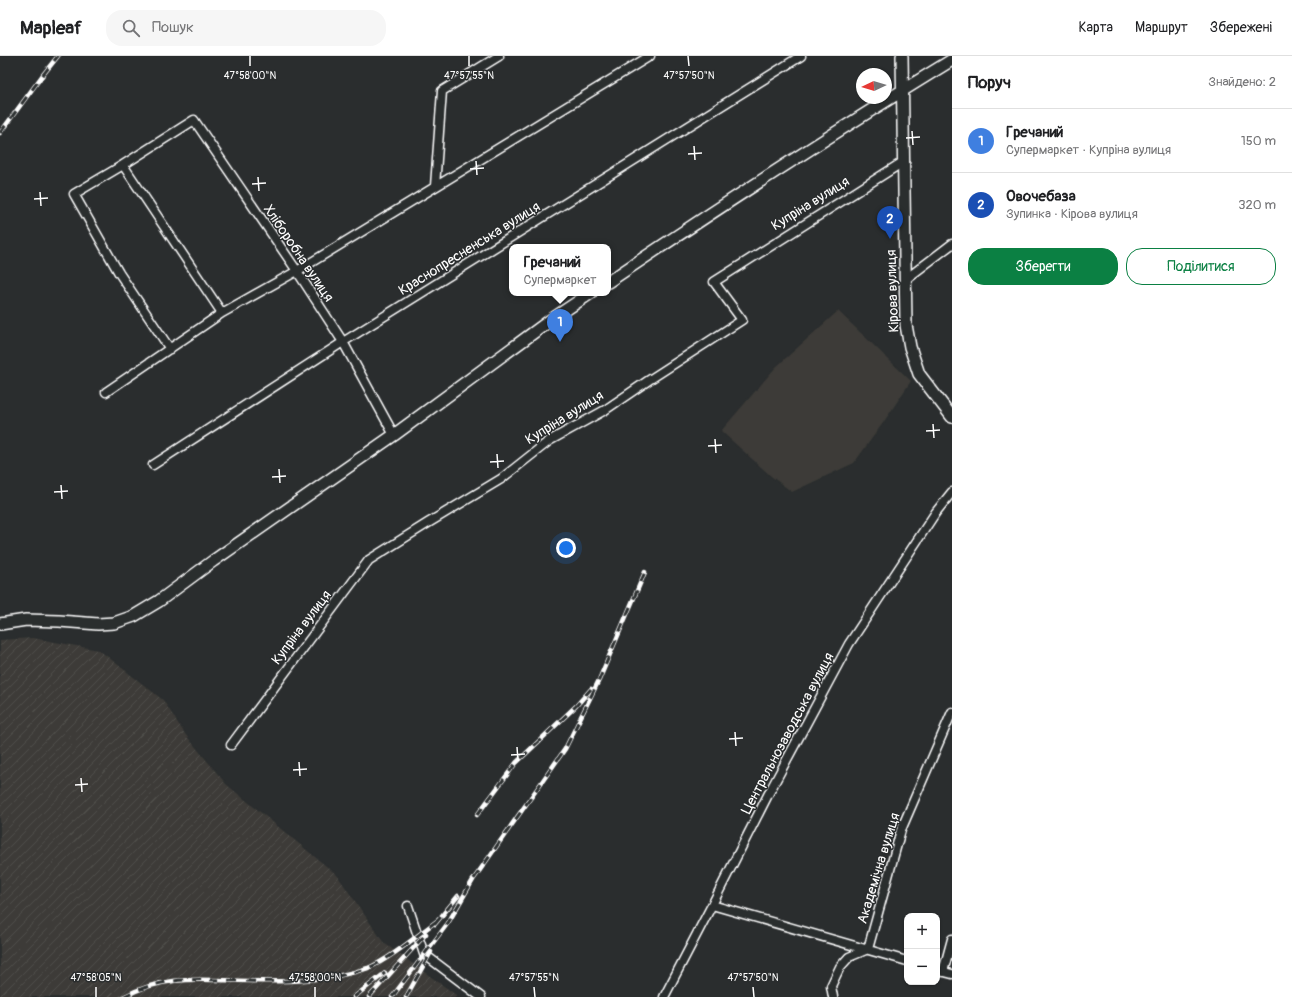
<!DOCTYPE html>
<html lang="uk">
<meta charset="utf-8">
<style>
:root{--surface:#fff;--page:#f6f6f6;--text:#202124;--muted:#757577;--line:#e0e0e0;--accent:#0b8043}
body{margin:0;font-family:Pangolin,sans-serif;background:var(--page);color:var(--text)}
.controls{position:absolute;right:12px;bottom:12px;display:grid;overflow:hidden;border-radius:8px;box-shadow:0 1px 3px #0004}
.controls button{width:36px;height:36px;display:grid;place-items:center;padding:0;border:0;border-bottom:1px solid var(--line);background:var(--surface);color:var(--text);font:20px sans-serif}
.compass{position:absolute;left:856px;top:12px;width:36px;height:36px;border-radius:50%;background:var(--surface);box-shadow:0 1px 3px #0004;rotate:266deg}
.you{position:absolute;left:566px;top:492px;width:14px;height:14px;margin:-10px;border:3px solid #fff;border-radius:50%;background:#1a73e8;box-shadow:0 0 0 6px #1a73e833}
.badge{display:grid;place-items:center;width:26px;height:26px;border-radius:50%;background:var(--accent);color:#fff;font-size:13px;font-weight:700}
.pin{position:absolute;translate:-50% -33px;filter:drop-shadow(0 1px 2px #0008)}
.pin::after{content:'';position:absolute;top:21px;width:14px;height:12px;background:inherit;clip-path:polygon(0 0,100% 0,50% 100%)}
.popup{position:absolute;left:509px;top:188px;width:102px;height:52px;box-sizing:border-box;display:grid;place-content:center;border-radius:8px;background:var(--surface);filter:drop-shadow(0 1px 3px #0005);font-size:13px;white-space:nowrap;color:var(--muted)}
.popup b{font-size:15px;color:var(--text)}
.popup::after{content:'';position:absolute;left:50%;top:100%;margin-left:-8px;border:8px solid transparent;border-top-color:var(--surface)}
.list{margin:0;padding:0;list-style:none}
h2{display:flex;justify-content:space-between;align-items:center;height:52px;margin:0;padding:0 16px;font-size:17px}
h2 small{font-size:13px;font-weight:400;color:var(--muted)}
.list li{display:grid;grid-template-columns:26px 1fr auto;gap:12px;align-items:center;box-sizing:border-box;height:64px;padding:0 16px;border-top:1px solid var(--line)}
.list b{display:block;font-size:15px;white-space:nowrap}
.list p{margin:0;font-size:13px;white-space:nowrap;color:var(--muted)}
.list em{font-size:13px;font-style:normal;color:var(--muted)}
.actions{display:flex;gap:8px;padding:12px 16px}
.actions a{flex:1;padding:9px 0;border:1px solid var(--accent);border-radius:16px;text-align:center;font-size:14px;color:var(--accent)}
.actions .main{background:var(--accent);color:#fff}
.icon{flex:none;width:22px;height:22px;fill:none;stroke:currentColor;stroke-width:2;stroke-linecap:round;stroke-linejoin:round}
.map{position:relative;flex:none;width:952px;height:941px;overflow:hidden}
header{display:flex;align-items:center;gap:24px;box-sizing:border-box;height:56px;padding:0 20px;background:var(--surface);border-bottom:1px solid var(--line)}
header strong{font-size:19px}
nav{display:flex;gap:22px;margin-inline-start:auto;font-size:14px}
.search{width:280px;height:36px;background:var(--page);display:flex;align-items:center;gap:10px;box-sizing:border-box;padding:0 14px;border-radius:16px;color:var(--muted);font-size:15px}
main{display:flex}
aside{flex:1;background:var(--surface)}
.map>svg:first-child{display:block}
.built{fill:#3c3b37}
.industrial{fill:url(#industrial-furrows)}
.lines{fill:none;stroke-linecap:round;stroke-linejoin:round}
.street-casing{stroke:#fff;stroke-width:11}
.secondary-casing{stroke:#fff;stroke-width:14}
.street{stroke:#2a2d2e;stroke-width:8}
.secondary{stroke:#2a2d2e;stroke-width:11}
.rail-casing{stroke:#fff;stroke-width:4.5}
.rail{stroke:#2a2d2e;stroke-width:3;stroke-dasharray:9;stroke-linecap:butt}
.ticks{fill:none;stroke:#fff;stroke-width:1.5}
.labels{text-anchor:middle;stroke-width:3;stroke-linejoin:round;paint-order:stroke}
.street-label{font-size:14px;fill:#fff;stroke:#2a2d2e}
.ticks-label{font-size:10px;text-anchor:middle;fill:#fff;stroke:#2a2d2e;stroke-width:3;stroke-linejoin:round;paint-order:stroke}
</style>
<header>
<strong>Mapleaf</strong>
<div class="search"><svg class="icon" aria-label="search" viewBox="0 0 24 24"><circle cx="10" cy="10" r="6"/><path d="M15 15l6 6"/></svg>Пошук</div>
<nav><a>Карта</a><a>Маршрут</a><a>Збережені</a></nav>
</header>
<main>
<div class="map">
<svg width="952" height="941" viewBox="0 0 952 941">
<defs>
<pattern id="industrial-furrows" width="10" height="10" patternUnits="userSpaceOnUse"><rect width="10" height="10" fill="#3c3b37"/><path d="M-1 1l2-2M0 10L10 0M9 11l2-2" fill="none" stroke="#504f4b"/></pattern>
</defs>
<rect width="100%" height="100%" fill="#2a2d2e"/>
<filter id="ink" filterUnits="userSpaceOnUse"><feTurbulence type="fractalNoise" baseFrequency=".025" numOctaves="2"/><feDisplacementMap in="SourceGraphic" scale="8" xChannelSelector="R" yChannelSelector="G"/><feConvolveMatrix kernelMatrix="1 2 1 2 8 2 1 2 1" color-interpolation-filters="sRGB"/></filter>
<g filter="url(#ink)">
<path class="built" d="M838 255 911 325 883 367 854 407 792 436 772 421 721 375 776 311Z"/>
<path class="industrial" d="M33 582 99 594 163 644 185 678 226 728 337 819 384 887 459 941H0V584Z"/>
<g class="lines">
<g class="street-casing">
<path id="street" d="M123 109 222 257
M435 130 442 35 499 0
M906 223 952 188
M170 293 119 217 74 138 123 109 194 64 297 215 343 286 394 379
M106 336 222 257 297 215 650 0
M153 409 343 286 801 0
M231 689 369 504 428 467 501 423 549 385 605 354 649 324 742 264 714 226 903 106
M712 849 907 905
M408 850 424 898 481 941
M937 914 952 918
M943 916 952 883
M664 941 712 849 770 735 849 588 936 456 952 436
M833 941 831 930 840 911 849 901 868 893 901 774 952 656"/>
</g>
<g class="secondary-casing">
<path id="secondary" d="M902 0 906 269 910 291 919 318 952 361
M608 226C721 150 836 75 952 4
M0 568 26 564 59 565 98 568 114 567 134 560 159 545 213 505 394 379 552 263 591 237"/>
</g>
<use href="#street" class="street"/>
<use href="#secondary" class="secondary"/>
<g class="rail-casing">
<path id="rail" d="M0 77 42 20 58 0
M477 759 516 707 576 650 591 633
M435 868 458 840
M123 941C167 918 201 924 248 925 287 926 330 925 368 912 389 904 419 878 438 864
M354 941 385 917
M369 941 426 878
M392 941 448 867 473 824 565 693 599 624 645 516
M406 941 431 896"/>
</g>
<use href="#rail" class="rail"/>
</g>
</g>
<path class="ticks" d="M250 0V10M469 0V10M688 0 689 10M912 75 913 89M906 82 920 81M694 90 695 104M688 98 702 97M476 105 477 119M470 113 484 112M258 121 259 135M252 128 266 127M40 136 41 150M34 143 48 142M933 368 934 382M926 375 940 374M715 383 716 397M708 390 722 389M497 398 498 412M490 406 504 405M279 413 280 427M272 421 286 420M61 429 62 443M54 436 68 435M735 676 736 690M729 683 743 682M517 691 518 705M511 699 525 698M299 706 300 720M293 714 307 713M81 722 82 736M75 729 88 728M96 931V941M315 931V941M534 931 535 941M753 931 754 941"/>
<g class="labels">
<g class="street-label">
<text transform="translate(810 147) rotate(-32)" y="5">Купріна вулиця</text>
<text transform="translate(469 192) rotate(-32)" y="5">Краснопресненська вулиця</text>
<text transform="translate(299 197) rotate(56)" y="5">Хліборобна вулиця</text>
<text transform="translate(892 235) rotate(-92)" y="5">Кірова вулиця</text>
<text transform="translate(564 361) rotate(-32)" y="5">Купріна вулиця</text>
<text transform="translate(301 571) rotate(-53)" y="5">Купріна вулиця</text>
<text transform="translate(787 677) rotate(-62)" y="5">Центральнозаводська вулиця</text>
<text transform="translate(878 812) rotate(-73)" y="5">Академічна вулиця</text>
</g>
</g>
<g class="ticks-label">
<text x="250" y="23">47°58'00"N</text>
<text x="469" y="23">47°57'55"N</text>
<text x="689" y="23">47°57'50"N</text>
<text x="96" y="925">47°58'05"N</text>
<text x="315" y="925">47°58'00"N</text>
<text x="534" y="925">47°57'55"N</text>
<text x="753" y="925">47°57'50"N</text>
</g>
</svg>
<div class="controls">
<button>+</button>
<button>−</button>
</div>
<svg class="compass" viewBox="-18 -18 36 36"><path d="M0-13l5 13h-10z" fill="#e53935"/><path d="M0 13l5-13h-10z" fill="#757577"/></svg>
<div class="you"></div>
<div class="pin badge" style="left:560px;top:286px;background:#3f7fe0">1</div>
<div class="popup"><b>Гречаний</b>Супермаркет</div>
<div class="pin badge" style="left:890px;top:183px;background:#1a4fb4">2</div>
</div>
<aside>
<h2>Поруч<small>Знайдено: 2</small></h2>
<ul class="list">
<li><span class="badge" style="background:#3f7fe0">1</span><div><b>Гречаний</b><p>Супермаркет · Купріна вулиця</p></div><em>150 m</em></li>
<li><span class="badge" style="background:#1a4fb4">2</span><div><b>Овочебаза</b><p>Зупинка · Кірова вулиця</p></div><em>320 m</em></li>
</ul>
<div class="actions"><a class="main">Зберегти</a><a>Поділитися</a></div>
</aside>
</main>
